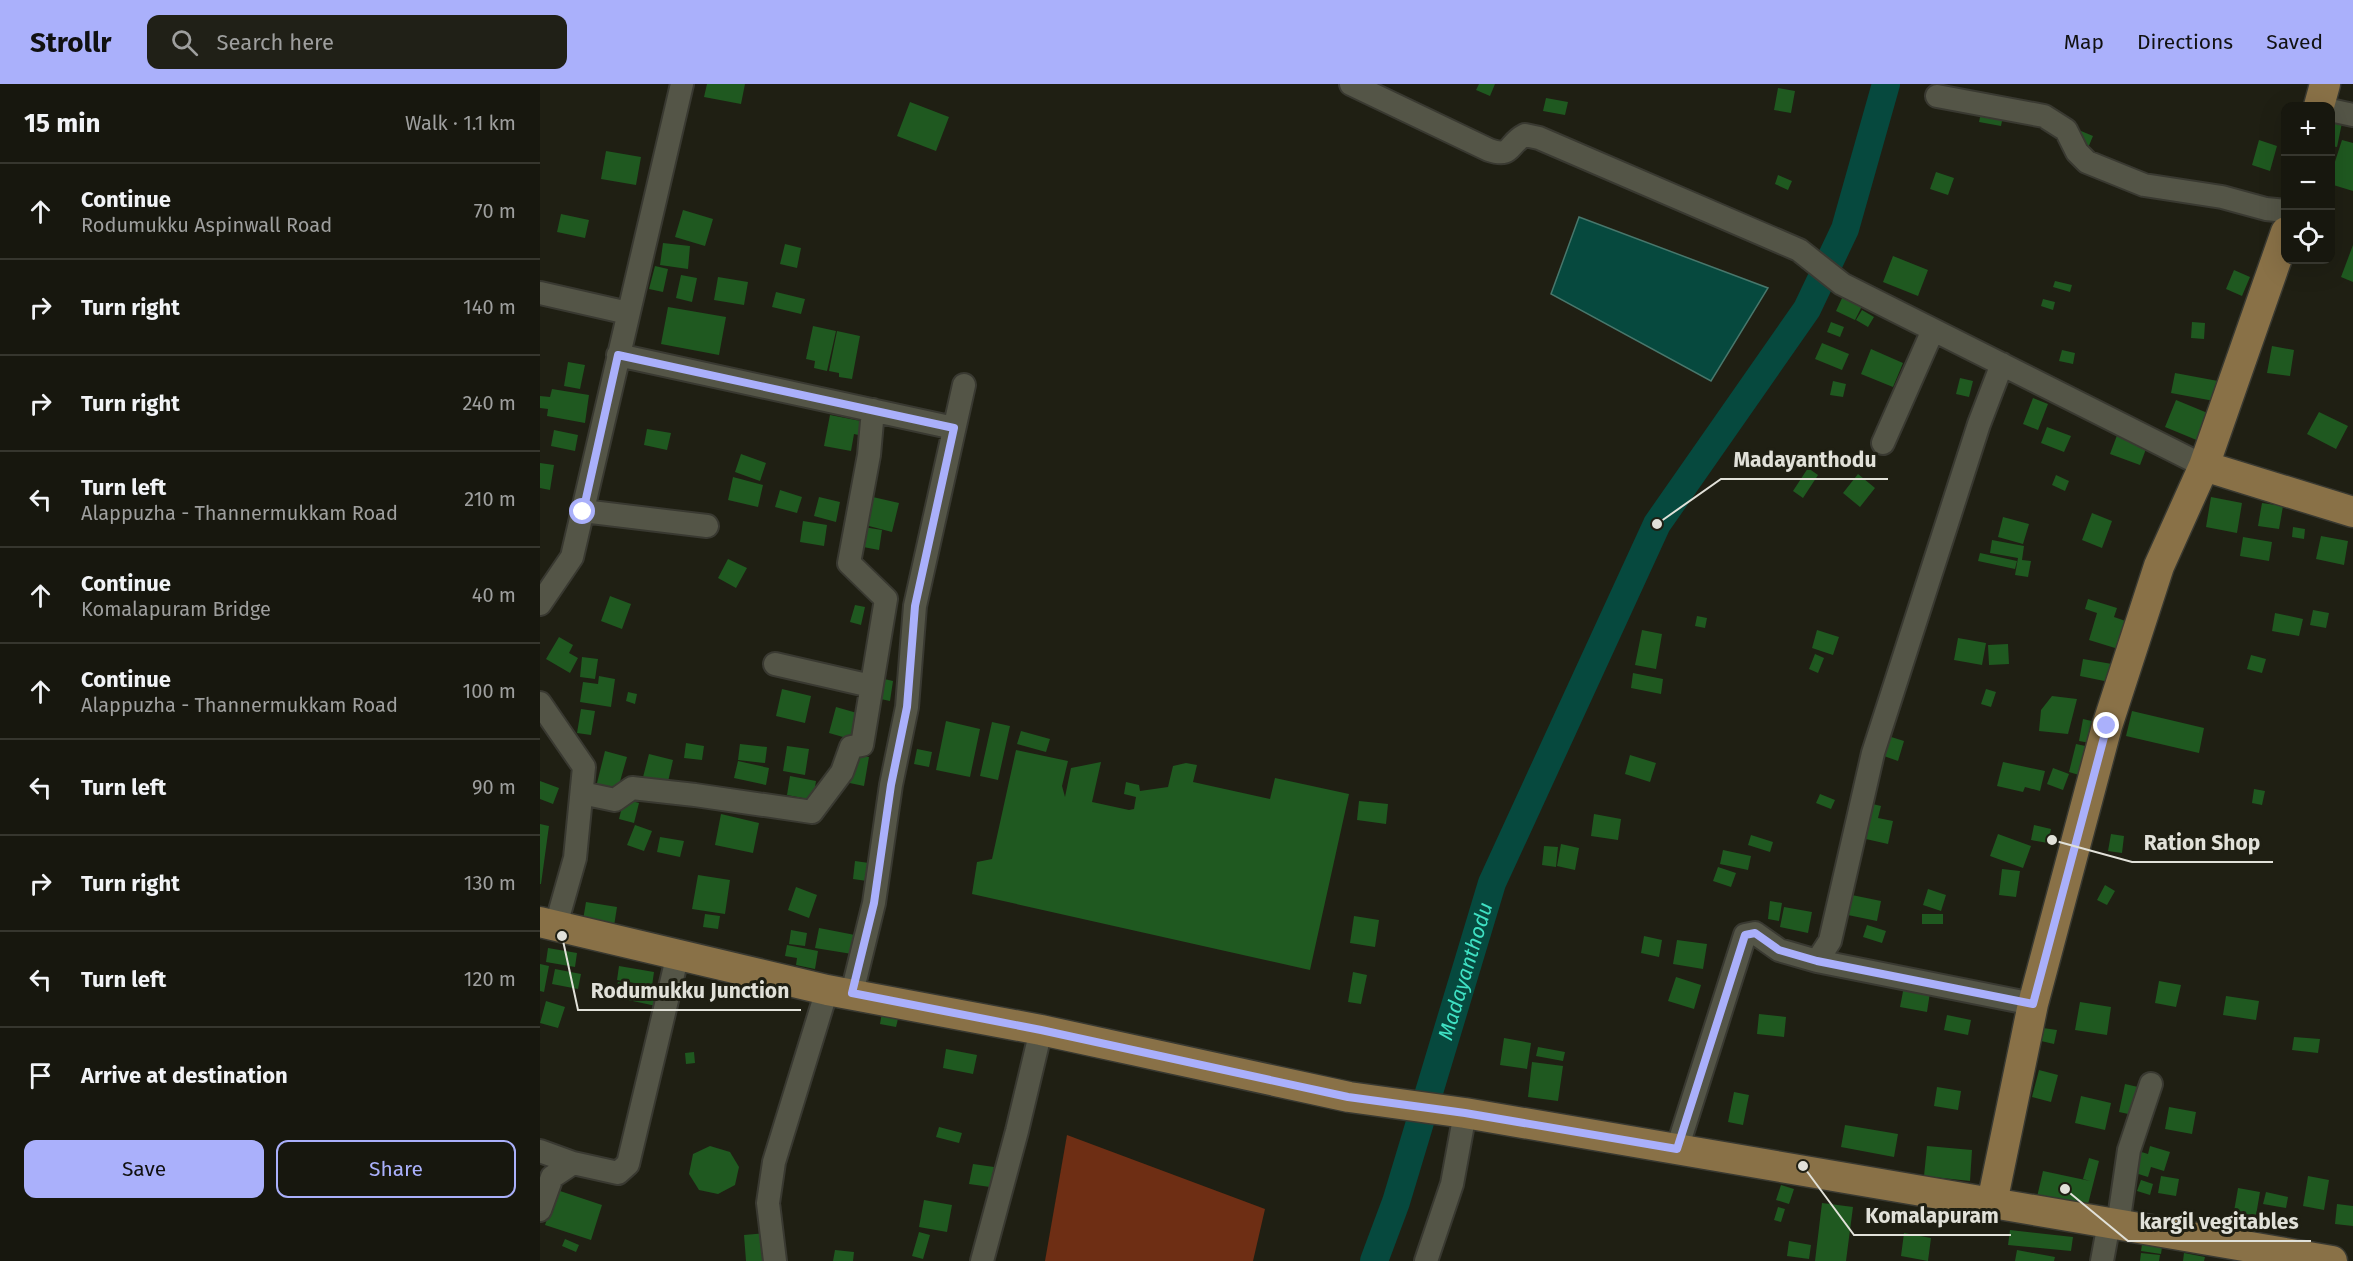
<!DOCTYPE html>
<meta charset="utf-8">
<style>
:root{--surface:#17170e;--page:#202017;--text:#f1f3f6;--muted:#9e9f9e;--line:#36362e;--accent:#aab0fb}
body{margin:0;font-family:"Fira Sans",sans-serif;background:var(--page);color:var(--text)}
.controls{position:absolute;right:18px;top:18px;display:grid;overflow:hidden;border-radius:12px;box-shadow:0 6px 24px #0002}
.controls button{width:54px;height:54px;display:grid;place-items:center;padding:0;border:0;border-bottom:2px solid var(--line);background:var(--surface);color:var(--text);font:30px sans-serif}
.stop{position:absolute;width:18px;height:18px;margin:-14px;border:4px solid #aab0fb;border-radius:50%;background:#fff}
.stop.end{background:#aab0fb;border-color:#fff;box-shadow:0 2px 6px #0008}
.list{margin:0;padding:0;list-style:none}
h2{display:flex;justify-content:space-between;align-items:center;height:78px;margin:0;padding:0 24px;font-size:26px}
h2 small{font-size:20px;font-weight:400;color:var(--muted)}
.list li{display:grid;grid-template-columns:39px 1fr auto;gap:18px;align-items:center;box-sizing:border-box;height:96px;padding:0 24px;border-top:2px solid var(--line)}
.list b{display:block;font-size:22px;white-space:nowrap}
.list p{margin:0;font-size:20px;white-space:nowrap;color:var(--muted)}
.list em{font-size:20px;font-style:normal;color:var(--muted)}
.actions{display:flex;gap:12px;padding:18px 24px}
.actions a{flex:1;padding:14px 0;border:2px solid var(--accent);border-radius:12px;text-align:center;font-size:21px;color:var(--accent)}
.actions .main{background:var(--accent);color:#111}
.icon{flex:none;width:33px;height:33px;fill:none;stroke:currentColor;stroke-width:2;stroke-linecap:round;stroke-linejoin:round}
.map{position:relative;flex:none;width:1813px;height:1177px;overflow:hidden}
header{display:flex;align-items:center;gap:36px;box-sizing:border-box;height:84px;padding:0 30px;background:var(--accent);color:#111}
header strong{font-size:28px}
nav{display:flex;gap:33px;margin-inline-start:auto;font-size:21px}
.search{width:420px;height:54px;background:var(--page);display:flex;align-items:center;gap:15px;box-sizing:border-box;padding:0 21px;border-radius:12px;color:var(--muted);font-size:22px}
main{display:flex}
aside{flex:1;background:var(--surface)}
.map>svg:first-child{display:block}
.green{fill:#6e2e14}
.water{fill:#06493e;stroke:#48776c;stroke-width:1.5}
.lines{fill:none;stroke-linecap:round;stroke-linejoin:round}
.river{stroke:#06493e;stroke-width:28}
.building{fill:#1f5920}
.minor-casing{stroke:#393931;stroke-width:26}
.major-casing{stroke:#393931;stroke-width:33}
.minor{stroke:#545547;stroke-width:22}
.major{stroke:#897147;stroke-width:30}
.route{stroke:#aab0fb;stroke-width:8}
.labels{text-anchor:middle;stroke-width:6;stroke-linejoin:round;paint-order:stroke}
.water-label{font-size:21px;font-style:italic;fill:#3fe1c4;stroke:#1f1f13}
.leader{fill:none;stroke:#e1e1d9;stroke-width:2}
.callout-dot{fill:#e1e1d9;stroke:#1f1f13;stroke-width:2}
.callout-label{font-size:21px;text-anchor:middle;font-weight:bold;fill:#e1e1d9;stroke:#1f1f13;stroke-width:6;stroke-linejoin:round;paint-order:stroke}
</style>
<header>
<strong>Strollr</strong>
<div class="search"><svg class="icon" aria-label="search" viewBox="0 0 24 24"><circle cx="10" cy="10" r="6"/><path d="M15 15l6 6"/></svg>Search here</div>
<nav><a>Map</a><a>Directions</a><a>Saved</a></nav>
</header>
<main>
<aside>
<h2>15 min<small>Walk · 1.1 km</small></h2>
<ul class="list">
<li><svg class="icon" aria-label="ahead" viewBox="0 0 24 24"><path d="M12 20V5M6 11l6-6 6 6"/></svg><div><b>Continue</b><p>Rodumukku Aspinwall Road</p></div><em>70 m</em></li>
<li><svg class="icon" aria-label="right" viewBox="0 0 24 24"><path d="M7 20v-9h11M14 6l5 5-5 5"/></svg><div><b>Turn right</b></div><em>140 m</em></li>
<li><svg class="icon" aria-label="right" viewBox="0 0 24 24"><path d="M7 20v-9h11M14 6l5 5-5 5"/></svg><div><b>Turn right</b></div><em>240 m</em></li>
<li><svg class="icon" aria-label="left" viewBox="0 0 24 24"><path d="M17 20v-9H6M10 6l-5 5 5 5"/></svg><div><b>Turn left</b><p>Alappuzha - Thannermukkam Road</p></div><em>210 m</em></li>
<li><svg class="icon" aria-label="ahead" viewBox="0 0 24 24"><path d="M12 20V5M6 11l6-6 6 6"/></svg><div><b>Continue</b><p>Komalapuram Bridge</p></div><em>40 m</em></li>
<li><svg class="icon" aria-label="ahead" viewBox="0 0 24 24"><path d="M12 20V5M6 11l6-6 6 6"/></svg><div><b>Continue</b><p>Alappuzha - Thannermukkam Road</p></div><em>100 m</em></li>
<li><svg class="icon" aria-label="left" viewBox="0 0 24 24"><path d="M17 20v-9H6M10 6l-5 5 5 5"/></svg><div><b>Turn left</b></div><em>90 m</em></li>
<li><svg class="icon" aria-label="right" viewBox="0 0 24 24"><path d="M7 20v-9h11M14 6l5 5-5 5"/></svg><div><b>Turn right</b></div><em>130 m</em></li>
<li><svg class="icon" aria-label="left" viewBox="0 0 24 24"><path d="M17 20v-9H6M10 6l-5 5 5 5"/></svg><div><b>Turn left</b></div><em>120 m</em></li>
<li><svg class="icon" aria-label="arrive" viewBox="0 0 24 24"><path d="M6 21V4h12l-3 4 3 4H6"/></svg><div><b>Arrive at destination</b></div></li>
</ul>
<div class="actions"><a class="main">Save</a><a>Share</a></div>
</aside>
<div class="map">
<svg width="1813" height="1177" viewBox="0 0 1813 1177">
<rect width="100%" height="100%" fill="#1f1f13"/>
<path class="green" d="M527 1051 725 1125 713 1177H505Z"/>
<path class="water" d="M1039 133 1228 204 1171 297 1011 210Z"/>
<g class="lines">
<path class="river" id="s1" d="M834 1177 856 1118 952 799 1117 440 1267 225 1305 145 1346 0"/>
</g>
<path class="building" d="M167 0H205L201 20 164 13Z
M939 0H955L950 12 936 6Z
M1238 4 1255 7 1251 29 1234 26Z
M1006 14 1028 18 1025 31 1003 27Z
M370 18 409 33 396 67 357 52Z
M1442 24 1464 27 1461 42 1439 38Z
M1792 32 1803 34 1797 63 1790 62Z
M1541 47 1553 52 1548 64 1536 59Z
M1719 56 1737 62 1730 87 1712 81Z
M1802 56 1813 59V107L1790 100V93Z
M66 67 101 73 96 101 61 95Z
M1396 88 1414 94 1408 111 1390 105Z
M1238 91 1252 97 1248 106 1235 100Z
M143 126 173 135 165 162 135 153Z
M21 130 49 136 45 154 17 148Z
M123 159 150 162 148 185 120 181Z
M245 160 261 164 257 184 240 180Z
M1813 161V198L1801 193Z
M1353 172 1388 186 1378 212 1343 198Z
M115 182 128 185 123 208 109 205Z
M1694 186 1710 193 1702 212 1686 205Z
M141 191 157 194 152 218 136 214Z
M178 193 208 198 204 221 174 216Z
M1515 197 1532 201 1530 208 1513 203Z
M236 208 265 215 261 230 232 223Z
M1303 212 1322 222 1315 236 1296 227Z
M1503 215 1515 218 1513 226 1501 222Z
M128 223 186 233 179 271 121 260Z
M1322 226 1334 233 1328 243 1316 236Z
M1291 238 1304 243 1300 253 1287 248Z
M1652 238 1665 239 1664 255 1651 254Z
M273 242 296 247 287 287 274 284 275 277 266 275Z
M297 247 320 252 312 295 299 293V289L289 287Z
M1282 259 1309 270 1302 286 1275 275Z
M1732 262 1754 266 1750 292 1727 289Z
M1331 265 1363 279 1353 303 1321 290Z
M1522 266 1535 269 1533 280 1519 277Z
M28 278 45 281 40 305 24 302Z
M1635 289 1678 297 1674 317 1631 309Z
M1420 294 1433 297 1429 313 1416 310Z
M1293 297 1306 300 1303 313 1290 311Z
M12 305 49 311 45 339 7 332 8 325 0 324V312L10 313Z
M1493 314 1508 320 1498 346 1483 340Z
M1636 316 1670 330 1659 357 1625 343Z
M1779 328 1808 342 1796 365 1767 350Z
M290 331 326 338 323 352 314 350 311 367 284 362Z
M1507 343 1531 352 1524 368 1501 359Z
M107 345 131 349 127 366 104 361Z
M14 346 38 351 35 367 11 362Z
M1579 346 1609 357 1600 381 1570 370Z
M201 370 226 379 220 397 195 388Z
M0 379 14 381 10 406 0 404Z
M1268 384 1278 391 1263 414 1253 407Z
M1318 390 1335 404 1320 423 1303 409Z
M1516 391 1529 397 1525 407 1512 401Z
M193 393 223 401 218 423 188 416Z
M240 406 262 413 257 429 235 423Z
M324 411 359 419 352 448 325 441Z
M279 413 300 418 296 438 274 432Z
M1671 413 1702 419 1697 449 1666 443Z
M1722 419 1743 422 1739 445 1718 442Z
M1552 429 1572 437 1562 464 1542 456Z
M1463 433 1489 440 1483 460 1458 453Z
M263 437 287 441 284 462 260 458Z
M317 442 342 446 339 466 318 462Z
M1753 443 1765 445 1764 455 1752 453Z
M1781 452 1808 457 1804 481 1776 475Z
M1703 453 1732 458 1729 477 1700 472Z
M1452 456 1484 462 1482 476 1491 477 1488 493 1475 491 1478 474 1450 469Z
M1440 469 1477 477 1475 485 1438 477Z
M188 475 207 484 196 504 178 494Z
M70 512 91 520 82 545 61 537Z
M1548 515 1577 524 1574 533 1597 541 1588 568 1549 556 1557 529 1545 525Z
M315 521 325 523 321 541 310 538Z
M1773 526 1789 529 1786 544 1770 541Z
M1735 529 1763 535 1759 552 1732 547Z
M1157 532 1167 534 1165 544 1155 542Z
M1102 546 1122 550 1116 585 1095 581Z
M1277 546 1299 553 1293 571 1272 564Z
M19 553 33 561 29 569 38 574 30 589 6 575Z
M1418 554 1446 559 1442 581 1414 576Z
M1468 560 1469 580 1449 581 1448 561Z
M1275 570 1284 574 1278 589 1269 585Z
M1711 571 1726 575 1722 589 1707 585Z
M42 573 58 575 55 595 40 593Z
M1543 575 1572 580 1569 598 1540 592Z
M1093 589 1123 595 1121 610 1091 604Z
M59 592 75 595 71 623 40 618 43 598 58 600Z
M340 594 353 597 350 617 336 614Z
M242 605 271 612 265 639 236 632Z
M1446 605 1456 608 1451 623 1441 620Z
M88 608 97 610 95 620 86 617Z
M1512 612 1537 615 1528 650 1499 647 1501 626Z
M296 623 324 631 317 657 289 649Z
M41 625 55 627 51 651 37 649Z
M1592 627 1664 644 1659 669 1586 652Z
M1543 635 1565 640 1561 661 1539 657Z
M406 637 440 645 430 693 396 686Z
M452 638 470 642 458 696 440 692Z
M481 647 510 655 506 668 477 660Z
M1348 652 1364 657 1358 677 1341 671Z
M146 659 164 662 162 676 144 674Z
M200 660 227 663 225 679 198 676Z
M1536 660 1550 663 1549 694 1529 688Z
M247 662 269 665 265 691 243 687Z
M377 665 392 668 389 683 374 680Z
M476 666 528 677 522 702 525 713 531 684 561 678 552 718 589 726 594 725 596 713 584 710 586 698 599 701 600 707 628 703 633 682 646 679 657 681 653 698 730 715 735 694 809 710 770 886 432 810 437 778 452 775Z
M65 667 87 673 77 708 56 703Z
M109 670 133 676 127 702 102 697Z
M310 670 329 673 324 702 305 698Z
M1090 671 1116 679 1110 698 1085 690Z
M198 677 229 684 226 701 194 694Z
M1463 678 1505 687 1500 707 1485 703 1483 708 1457 702Z
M1513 684 1529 690 1523 706 1507 700Z
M250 692 276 697 273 716 247 711Z
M0 697 19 704 13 720 0 715Z
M1714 705 1725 707 1722 721 1712 719Z
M1280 710 1295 716 1291 725 1276 719Z
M84 715 99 719 94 739 79 735Z
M819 717 848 720 846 740 817 736Z
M1324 718 1341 722 1338 734 1353 737 1348 760 1317 753Z
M181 730 219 739 213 769 175 761Z
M1054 730 1081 735 1078 756 1051 752Z
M0 740 9 742 1 800H0Z
M95 741 112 747 104 767 87 761Z
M1494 741 1511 745 1508 759 1491 756Z
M1458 750 1491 762 1483 784 1450 772Z
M1571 750 1584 752 1582 769 1568 767Z
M1211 751 1233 758 1230 768 1208 761Z
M120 753 144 757 140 773 117 768Z
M1021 760 1039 764 1035 786 1017 782Z
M1004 762 1018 763 1016 783 1002 781Z
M1183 766 1211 772 1208 786 1180 780Z
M315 777 329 779 327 797 313 795Z
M1178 783 1196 789 1191 803 1173 797Z
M1462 785 1480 787 1476 813 1459 811Z
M158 791 190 796 185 830 152 825Z
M1565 801 1575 807 1567 821 1557 816Z
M256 803 277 811 269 834 248 826Z
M1388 805 1406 811 1401 827 1383 821Z
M1307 810 1341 817 1337 837 1303 830Z
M1230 817 1242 819 1239 837 1228 835Z
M46 818 77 823 74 842 43 836Z
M1244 823 1272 828 1268 849 1240 843Z
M165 830 180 832 178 845 163 843Z
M1382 830H1403V840H1382Z
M814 832 839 836 835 863 810 859Z
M1327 841 1346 847 1342 859 1323 853Z
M279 844 315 851 312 870 275 864Z
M251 846 267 849 265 862 249 860Z
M1104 852 1122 856 1119 873 1101 869Z
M1137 856 1167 860 1163 885 1133 880Z
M247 861 278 867 275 885 256 881 257 874 245 872Z
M8 864 37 869 35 883 6 878Z
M0 880 9 882 4 908 0 907Z
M79 882 114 888 112 902 77 896Z
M15 885 41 890 38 905 12 900Z
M813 888 827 891 821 920 808 918Z
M1136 893 1161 901 1154 925 1128 917Z
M1365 897 1391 902 1387 928 1360 923Z
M1619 897 1641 901 1636 923 1615 919Z
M78 898 119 908 116 922 74 913Z
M1686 912 1719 917 1716 936 1683 931Z
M6 917 25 923 18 944 0 939Z
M1540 918 1571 923 1567 951 1535 946Z
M342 928 359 931 356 943 340 940Z
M1219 930 1246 933 1244 953 1217 950Z
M1407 931 1431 936 1428 951 1404 946Z
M1503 944 1517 946 1514 960 1501 957Z
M1754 953 1780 955 1778 969 1752 966Z
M964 954 991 959 987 985 960 981Z
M998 963 1025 968 1023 977 996 972Z
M406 965 437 971 433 990 403 984Z
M154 968 155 979 146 980 145 969Z
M992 978 1023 982 1018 1017 988 1013Z
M1499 986 1518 991 1511 1018 1492 1013Z
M1585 1000 1598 1003 1593 1031 1579 1028Z
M1397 1003 1421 1007 1418 1026 1394 1022Z
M1194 1008 1209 1011 1203 1041 1188 1038Z
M1541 1012 1571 1019 1565 1046 1535 1039Z
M1629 1023 1656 1028 1652 1050 1625 1045Z
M1305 1041 1358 1050 1354 1073 1301 1063Z
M399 1043 422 1049 419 1059 396 1053Z
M170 1062 190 1068 199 1083 195 1101 178 1110 159 1106 149 1090 153 1070Z
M1387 1062 1432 1066 1430 1097 1384 1092Z
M1610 1062 1630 1068 1624 1087 1611 1083 1608 1093 1592 1088 1598 1067 1608 1070Z
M1549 1074 1559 1077 1547 1124 1497 1113 1503 1087 1550 1097 1543 1095Z
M433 1080 454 1083 450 1103 429 1100Z
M1621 1092 1639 1095 1636 1112 1618 1109Z
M1768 1092 1789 1096 1784 1126 1763 1122Z
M1601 1096 1613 1100 1610 1111 1597 1107Z
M1241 1101 1254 1105 1249 1120 1236 1116Z
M1698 1104 1720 1108 1713 1149 1691 1145Z
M17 1106 62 1121 51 1156 5 1141Z
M1726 1108 1748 1113 1746 1124 1723 1120Z
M384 1116 412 1121 407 1148 379 1143Z
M1282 1119 1313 1123 1306 1177H1275Z
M1797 1120 1813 1122V1142L1795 1140Z
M1238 1123 1245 1125 1241 1138 1234 1136Z
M1470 1146 1533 1153 1531 1167 1468 1161Z
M379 1148 390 1151 383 1175 372 1172Z
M226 1149 229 1177H206L204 1151Z
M1364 1149 1391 1154 1388 1177 1361 1172Z
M25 1155 39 1161 36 1168 22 1162Z
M1249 1157 1271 1161 1269 1175 1247 1172Z
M1602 1160 1622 1163 1621 1170 1601 1167Z
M295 1166 314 1168 313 1177H293Z
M1477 1166 1515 1173 1514 1177H1475Z
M1601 1169 1620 1171 1619 1177H1600Z
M1644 1169 1665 1173 1664 1177H1643Z"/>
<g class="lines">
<g class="minor-casing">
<path id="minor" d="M811 0 949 66C973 74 967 60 985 51L999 54 1259 166 1302 200 1664 382
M1397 12 1504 32 1526 46 1537 68 1547 78 1604 101 1682 113 1726 125 1746 127
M1790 26 1813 31
M0 209 88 229
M78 271 414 344
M1343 359 1393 246
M43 427 167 442
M0 520 32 473 142 0
M235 580 331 602
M0 619 44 683 35 774 16 841
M42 709 75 716 92 704 155 711 272 728 302 688 311 663 322 661 346 515 309 479 329 371 333 326
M1277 877 1493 920
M312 909 334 819 351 701 367 623 375 522 424 301
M1137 1065 1205 851 1215 849 1239 866 1277 877 1290 857 1333 669 1439 340 1462 280
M0 1067 33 1079
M0 1126 12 1093 33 1079 78 1089 88 1080 138 870
M1578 1141 1589 1066 1611 1000
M235 1177 228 1119 234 1078 287 906
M442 1177 477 1047 501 946
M886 1177 912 1100 925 1029
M1562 1177 1569 1139"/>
</g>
<g class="major-casing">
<path id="major" d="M1779 22 1785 0
M1664 382 1813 428
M0 838 287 906 501 946 809 1013 925 1029 1792 1177
M1452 1119 1493 920 1567 642 1619 482 1664 382 1746 148"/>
</g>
<use href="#minor" class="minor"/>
<use href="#major" class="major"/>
</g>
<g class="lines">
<path class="route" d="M43 428 78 271 414 344 375 522 367 623 351 701 334 819 312 909 501 946 808 1013 925 1029 1137 1065 1205 851 1215 849 1239 866 1277 877 1493 920 1567 642"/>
</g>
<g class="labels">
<g class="water-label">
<text dy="7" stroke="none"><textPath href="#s1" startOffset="304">Madayanthodu</textPath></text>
</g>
</g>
<path class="leader" d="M1117 440L1181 395H1348M1512 756L1592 778H1733M22 852L38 926H261M1263 1082L1314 1151H1471M1525 1105L1588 1157H1771"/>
<g class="callout-dot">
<circle cx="1117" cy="440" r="6"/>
<circle cx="1512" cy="756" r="6"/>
<circle cx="22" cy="852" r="6"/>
<circle cx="1263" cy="1082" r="6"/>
<circle cx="1525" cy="1105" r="6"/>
</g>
<g class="callout-label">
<text x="1265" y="383">Madayanthodu</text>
<text x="1662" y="766">Ration Shop</text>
<text x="150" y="914">Rodumukku Junction</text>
<text x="1392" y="1139">Komalapuram</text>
<text x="1679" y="1145">kargil vegitables</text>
</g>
</svg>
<div class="controls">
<button>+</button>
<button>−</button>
<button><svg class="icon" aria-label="locate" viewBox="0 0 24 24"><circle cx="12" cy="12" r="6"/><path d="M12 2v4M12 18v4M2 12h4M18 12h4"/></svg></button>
</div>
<div class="stop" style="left:43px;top:428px"></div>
<div class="stop end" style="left:1567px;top:642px"></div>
</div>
</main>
